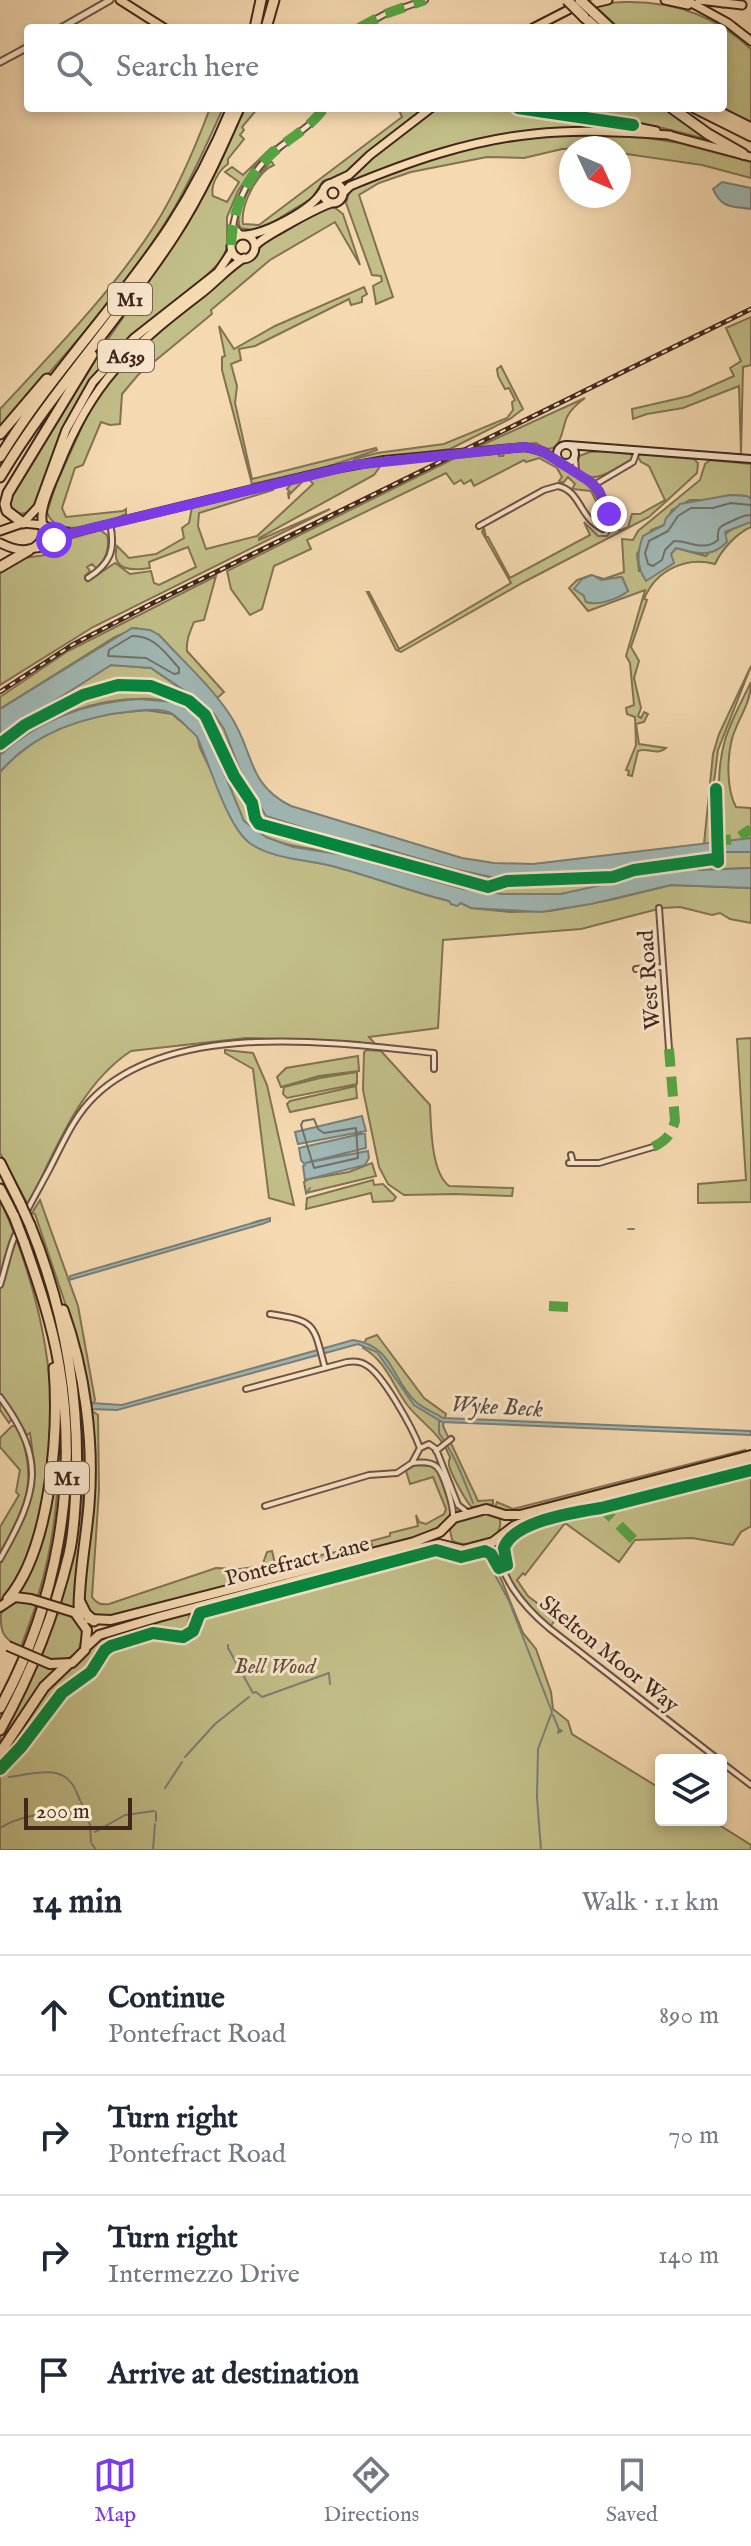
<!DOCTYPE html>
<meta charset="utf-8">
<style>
:root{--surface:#fff;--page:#f6f6f7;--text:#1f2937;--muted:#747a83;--line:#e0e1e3;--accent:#7c3aed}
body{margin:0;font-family:"IM FELL English",serif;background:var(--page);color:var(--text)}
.controls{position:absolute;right:24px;bottom:24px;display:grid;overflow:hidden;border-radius:8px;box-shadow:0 4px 12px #0003}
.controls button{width:72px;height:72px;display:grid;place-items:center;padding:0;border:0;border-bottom:2px solid var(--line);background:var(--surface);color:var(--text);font:40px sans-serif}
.compass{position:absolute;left:559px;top:136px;width:72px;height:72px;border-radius:50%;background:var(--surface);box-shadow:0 4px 12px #0003;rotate:134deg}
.scale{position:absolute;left:24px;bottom:20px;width:108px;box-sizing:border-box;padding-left:8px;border:4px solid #42261c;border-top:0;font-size:22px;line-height:28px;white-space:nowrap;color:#42261c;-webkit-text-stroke:6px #f8e6cc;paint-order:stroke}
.stop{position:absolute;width:24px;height:24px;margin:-18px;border:6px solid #7c3aed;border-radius:50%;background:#fff}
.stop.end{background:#7c3aed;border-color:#fff;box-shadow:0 2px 8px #0008}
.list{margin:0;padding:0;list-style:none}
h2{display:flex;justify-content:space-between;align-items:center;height:104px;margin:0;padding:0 32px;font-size:34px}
h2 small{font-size:26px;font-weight:400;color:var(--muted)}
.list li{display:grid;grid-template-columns:52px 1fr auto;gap:24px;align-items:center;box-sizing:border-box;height:120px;padding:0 32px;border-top:2px solid var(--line)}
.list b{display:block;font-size:30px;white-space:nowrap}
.list p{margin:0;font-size:26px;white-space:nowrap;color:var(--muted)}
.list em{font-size:26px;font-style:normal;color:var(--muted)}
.icon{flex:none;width:44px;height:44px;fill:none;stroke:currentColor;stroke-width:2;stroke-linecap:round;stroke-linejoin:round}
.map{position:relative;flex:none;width:751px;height:1850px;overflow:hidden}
.search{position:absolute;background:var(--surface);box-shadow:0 4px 12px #0003;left:24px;right:24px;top:24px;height:88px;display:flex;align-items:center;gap:20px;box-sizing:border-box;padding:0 28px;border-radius:8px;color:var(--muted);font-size:30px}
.sheet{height:584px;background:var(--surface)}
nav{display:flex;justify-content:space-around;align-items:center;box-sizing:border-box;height:112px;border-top:2px solid var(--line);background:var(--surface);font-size:22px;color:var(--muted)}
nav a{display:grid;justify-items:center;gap:4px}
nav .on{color:var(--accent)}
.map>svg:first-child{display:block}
.green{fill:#c2be87;stroke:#827252;stroke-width:2;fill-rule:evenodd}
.water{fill:#a0b8b5;stroke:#7a7e78;stroke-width:2}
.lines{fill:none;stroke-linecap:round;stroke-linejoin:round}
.shore{stroke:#716f68;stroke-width:2}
.stream{stroke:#7a7e78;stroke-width:2}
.minor-casing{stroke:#6f5341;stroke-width:8}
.tertiary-casing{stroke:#6f5341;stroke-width:9}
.secondary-casing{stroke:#42261c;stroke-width:10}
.primary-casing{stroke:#42261c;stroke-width:11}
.trunk-casing{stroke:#42261c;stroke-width:12}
.motorway-casing{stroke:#42261c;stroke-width:13}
.minor{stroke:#f8e6cc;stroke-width:4}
.tertiary{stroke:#f8e6cc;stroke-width:5}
.secondary{stroke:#f8e6cc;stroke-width:6}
.primary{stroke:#f5d9b0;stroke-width:7}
.trunk{stroke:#f5d9b0;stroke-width:8}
.motorway{stroke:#f5d9b0;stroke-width:9}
.rail-casing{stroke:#42261c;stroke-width:5}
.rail{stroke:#f8e6cc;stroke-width:2;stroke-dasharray:6;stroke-linecap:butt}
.trunk-bridge-casing{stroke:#42261c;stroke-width:12;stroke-linecap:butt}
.motorway-bridge-casing{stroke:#42261c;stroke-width:13;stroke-linecap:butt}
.trunk-bridge{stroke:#f5d9b0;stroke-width:8}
.motorway-bridge{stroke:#f5d9b0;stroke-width:9}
.quiet{stroke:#55a341;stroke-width:10;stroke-dasharray:20 10;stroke-linecap:butt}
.cycleway-casing{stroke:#f8e6cc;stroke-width:17}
.cycleway{stroke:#00873e;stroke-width:12}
.route{stroke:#7c3aed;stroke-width:10}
.labels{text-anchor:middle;stroke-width:6;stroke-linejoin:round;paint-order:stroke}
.shield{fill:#f8e6cc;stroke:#796051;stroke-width:2}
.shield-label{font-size:20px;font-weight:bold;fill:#42261c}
.street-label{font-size:22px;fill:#42261c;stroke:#f8e6cc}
.park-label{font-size:22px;font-style:italic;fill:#624c37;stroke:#f8e6cc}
.water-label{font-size:24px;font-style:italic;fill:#5a4a42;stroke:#f8e6cc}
</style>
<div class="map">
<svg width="751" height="1850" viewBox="0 0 751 1850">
<rect width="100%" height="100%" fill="#f5d9b0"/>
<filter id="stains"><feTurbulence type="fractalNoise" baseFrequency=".0025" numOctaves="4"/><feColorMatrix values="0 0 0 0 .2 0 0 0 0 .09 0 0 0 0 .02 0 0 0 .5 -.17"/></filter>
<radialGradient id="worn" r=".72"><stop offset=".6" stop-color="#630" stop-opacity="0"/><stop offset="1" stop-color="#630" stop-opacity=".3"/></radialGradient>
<path class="green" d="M625 2C672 1 716 16 751 49V122L722 108 723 28H619L592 4Z
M210 108H223C208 142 193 175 175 207 127 287 62 359 0 428V409C54 351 112 292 155 225 178 189 195 148 210 108Z
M243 108H258L242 127 244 130 240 135 244 139 228 159V164C219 170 210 185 213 196L227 202 239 182 225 172 232 167 243 175 272 147 254 166 238 191 227 217V247L222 260 197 285 112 356 58 443 35 507 26 513 18 514 9 507V498L73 390 186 226 217 169Z
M398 108H426L344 175 323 181 312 198 273 222 253 230 240 228C232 206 258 176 271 161L274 165C258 171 240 205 243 224L259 225 402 117Z
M434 108H499L631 127V130L488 138 417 157 344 185 342 183Z
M552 108H666L714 141 659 127Z
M623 134 679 143 751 162V178L702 165 619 153V148L562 149 524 158 487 157 411 172 379 183 359 195 393 297 376 304 373 286 382 281 381 276 372 275 346 203 349 193 354 187C415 163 477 142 543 135 569 133 597 135 623 134Z
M334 207 343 214 360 265 335 222 270 260 211 310 212 314 138 375 122 394 120 424 110 425 101 422 83 465 75 468 62 508 66 517 123 511 126 509V514C107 524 55 540 47 512L57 482 85 420 98 396 135 353 236 266 254 257 265 240 281 234 320 210Z
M364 287 367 294 362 297V302L351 305 349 299 255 346 239 349 241 360 231 364 237 386 235 403 252 479 376 448 377 450 327 467 252 484 222 370V357L225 356 219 326 234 349 275 326Z
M751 317V365L743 367 741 454 739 386 683 408 647 414 633 419 632 409 689 396 734 376 730 368 741 361 726 328Z
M501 366 523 409 510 419 450 449 354 462V459L377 453 444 444 507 418 513 410 512 402 515 400 509 388 505 389 498 376 497 369Z
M585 398C578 403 571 409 567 417 561 429 562 462 536 443L473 449Z
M523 451C547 453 610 490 603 518L594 521 599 519 602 513 591 491 572 489 575 484 568 477 563 483 559 481 562 477 557 468 539 458 526 462 524 460 474 486 471 480 464 484 461 480 454 484 446 473 307 540 311 549 274 566 262 609 250 615 231 589 227 571 457 457 499 452V456H503L505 452Z
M605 451 631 454 633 457 631 460C614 469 591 489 577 467L579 456 590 452Z
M640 454 694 459 698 463 697 473 649 517 524 582 401 652 396 650 367 592H369L399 649 511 583 482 532 484 528 486 537H488L510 578 590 535 584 522 598 536H607C613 529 614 515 609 507L611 502 619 531 628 527 632 514H640L665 500 649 466 641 462 638 457Z
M710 460 751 464V499L746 496 730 495 711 500H690L672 510 664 525 651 530 637 554 639 571 671 554 676 548 706 556C719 540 730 525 751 522V527C736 534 722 549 715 564 686 556 656 570 644 599L647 600 631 647 639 661 634 678 641 708 638 716 641 718 644 712 648 714 644 722 636 724 639 744 666 748C658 756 647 747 638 751L632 776 628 775 629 771 626 770 636 745 635 717 627 714 626 708 634 705 630 663 626 656 645 590 588 611 569 588 577 580 591 575 604 579 624 572 622 539 633 540 638 531 700 480 705 464ZM622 577 628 591C616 600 601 603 586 602L584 596 600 580Z
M381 465 374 475 259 538V540L330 509 93 627 0 685V572L23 558 46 555 59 542 100 530 107 535C110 547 106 561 96 568L92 564 87 567 90 571 85 576 88 581 115 563 130 574 151 571 154 583 159 585 196 567 188 547 149 562 150 568C133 571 110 571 117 546L129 558 156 554 184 538 182 528 189 523 192 507 274 487 273 490 199 513 198 526 206 549 257 536 313 484 310 480 303 481 289 495V499L288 493 290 492 287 489 291 484 340 471Z
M216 576 204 620 194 622C190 632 186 640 187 651L224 692 217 698 159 635 136 628 115 637 0 709V697L68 651Z
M111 665 151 668 210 709 224 729 243 778 264 812 267 816 364 847 372 845 454 869 500 879H527L598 872 708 858 725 852H751V868L699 870 696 867C651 872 606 888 560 894 488 903 416 875 347 856 314 846 271 850 245 822 238 815 236 804 233 795 230 783 223 773 218 762 208 740 202 715 179 704 170 700 159 700 150 699 95 697 40 718 0 755V736L12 726Z
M751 666 718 750 713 790 716 842 704 844 713 754 719 734Z
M751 682C751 706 735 722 731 743 727 762 727 791 736 807L751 808V838L722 842C720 808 715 774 725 740 731 720 742 701 751 682Z
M145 710 172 714 197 735 200 748 241 833C265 860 304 858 337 867 375 877 411 892 450 901L451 904 457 905 461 903 471 908 510 912 550 911 610 900 671 885 751 888V923L730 919 720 913 712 915 680 907 662 908 581 929 443 940 438 1028 369 1037 377 1046 361 1044 360 1042 246 1038 131 1051C79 1085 55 1152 28 1205L0 1153V772C27 742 67 719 108 714 120 712 133 712 145 710Z
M751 1038V1202L698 1203V1184L746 1180 737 1039Z
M225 1050 253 1053 267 1085 294 1205 269 1198 253 1069 225 1053Z
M367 1050 381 1051 430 1105C431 1127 431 1172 449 1186L513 1188 512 1196 454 1194 404 1195 388 1184 379 1167 363 1090 364 1052Z
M358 1056 359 1071 319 1076 281 1087 277 1077 286 1068Z
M357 1072V1084L287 1098 283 1094 284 1087 320 1078Z
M356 1086 357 1098 290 1112 287 1104 290 1101Z
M372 1163 376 1176 306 1193 304 1182 309 1179 349 1172Z
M373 1180 374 1185 383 1184 396 1197 393 1201 373 1202 371 1193 306 1209 307 1198Z
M0 1199C46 1304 70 1423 33 1537 25 1560 19 1585 0 1601V1564L25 1511 33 1488 34 1463 30 1433 27 1435 15 1414 9 1423 0 1410Z
M40 1200 78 1306 95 1400 91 1410 98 1415 99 1490 92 1597C97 1604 101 1605 109 1604L216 1568 240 1569 262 1566 267 1552 272 1551 275 1564 372 1545 371 1541 390 1536V1533L418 1526 416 1515 419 1522 426 1524 444 1514 446 1509 433 1477 410 1484 406 1471 415 1465 431 1466 437 1469 453 1515 434 1533 108 1618 92 1615 83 1604 94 1480 71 1321 35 1214 32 1213Z
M377 1335 424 1398 446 1414 443 1426 478 1501 493 1500V1504L472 1507C467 1504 450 1472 449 1465 448 1454 453 1463 448 1453 441 1435 420 1421 408 1406 393 1386 386 1361 363 1348L366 1339Z
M75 1365C91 1452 81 1524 76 1610L59 1603 81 1454Z
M56 1378C62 1452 60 1525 38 1596L16 1593 41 1529Z
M12 1426H18C39 1483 26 1503 0 1554V1527L19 1495 16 1492 20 1470 0 1447V1438Z
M745 1450V1453L517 1513 506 1512 495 1507 497 1502 513 1509Z
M751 1461V1526L741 1532 733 1545 692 1538 635 1540 619 1562 565 1523 525 1575 523 1573 517 1580 528 1596 550 1613 553 1610 559 1615 549 1628C532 1613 494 1571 498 1546 499 1541 505 1534 508 1530Z
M488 1512 499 1517C508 1541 467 1551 452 1540L450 1530 456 1521Z
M441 1547 467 1553 487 1549 500 1565 497 1569 523 1633 536 1649 551 1692 553 1709 568 1721 572 1734 661 1789V1820H711L751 1845V1850H0V1759L57 1678 99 1636 353 1568Z
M17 1601 36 1605 21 1647C3 1640 0 1631 1 1613L10 1603Z
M57 1611 72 1614 84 1632 78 1652C66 1662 55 1662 41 1656Z
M38 1663 58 1668 0 1747V1736Z"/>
<path class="water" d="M722 182 751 188V209C732 206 722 209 713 189Z
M730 495 747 496 751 499V522L725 532 727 542C710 559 698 553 676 548L671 554 674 563 646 581C636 566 637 552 643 536L664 525 666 518 680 504Z
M592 575 601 580 622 577 628 591C618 599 598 606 586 602L584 596 574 589 582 579Z
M132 628 150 630 159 635C183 661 211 686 230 715 254 750 246 784 291 806L462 858 494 863 533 864 751 838V852H725L708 858 553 877 500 879 454 869 372 845 364 847 266 816 243 778 224 729 214 714 203 703 151 668 111 665 0 736V709Z
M139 699 174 702 196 715 213 746 244 821 266 837 293 847 344 855 463 889 503 894H561L664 871 697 867 699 870 751 868V888L671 885 591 904 541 912 471 908 461 903 457 906 451 904 449 901C412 892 376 878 339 868 310 859 277 861 251 844 227 828 210 764 197 737 196 735 190 730 189 729 183 723 178 717 171 713 161 708 145 710 135 711 84 716 34 732 0 772V755C39 720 87 702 139 699Z
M362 1116 366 1131 298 1144 295 1132Z
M365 1133 366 1148 305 1163 368 1151 369 1158 365 1165 305 1180 303 1166 305 1165 301 1160 299 1148Z
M270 1218V1221L262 1224 69 1280 70 1276Z
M353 1340C393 1346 391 1378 415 1401 422 1408 435 1413 443 1418L751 1431V1435L442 1422 414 1405 377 1352 358 1344 117 1410 91 1409 92 1403 122 1405Z"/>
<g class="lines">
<path class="shore" d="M751 505 731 503 713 508H691L678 516 668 531 649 541 645 553 648 564 653 566 662 560 665 550 674 541C690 541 704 552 718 540 717 526 721 526 732 521 740 518 742 515 751 515
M132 636C154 635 165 653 179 668V673L174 674 146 658 108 656 109 650Z
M314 1119 318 1129 324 1133 356 1128 358 1158 314 1168 301 1125 303 1121Z"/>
<path class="stream" d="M306 1194 310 1188
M252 1223 262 1220
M628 1229H634
M439 1421V1433C455 1455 463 1478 473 1503
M494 1573 509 1601 552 1712 538 1749 537 1797 541 1850
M228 1645V1648L253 1693 256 1692 262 1697 329 1673 330 1684
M553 1715 560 1732
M558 1733 559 1729 562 1731
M185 1757 215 1724 249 1697
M9 1777C33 1774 63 1763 75 1789
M165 1788 182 1762
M76 1791 80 1800
M81 1802 90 1825 91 1842
M156 1821V1812
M0 1828C23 1813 56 1813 83 1809
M95 1832 125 1815 154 1811
M92 1844 96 1850
M153 1850 155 1824"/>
<g class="minor-casing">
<path id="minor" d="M359 28 385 14 425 0
M233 225 242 235
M231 245C233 204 249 171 281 146 298 133 312 125 324 108
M575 457 576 471
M594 485 633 462 637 451
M479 526 544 490 558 486C581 491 579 518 603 529L609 514 594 485 564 463
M88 578C110 564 116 550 110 524
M659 908 669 1049
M636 969 662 967
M569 1163H573L571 1155
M573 1163H599L653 1147
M0 1285C5 1270 8 1253 14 1238 24 1214 38 1191 50 1168 63 1143 74 1116 95 1096 175 1020 334 1042 434 1053V1069
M270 1314C317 1321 313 1324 325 1368
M246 1389 347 1362C354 1361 360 1361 366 1365 383 1374 413 1429 420 1448
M0 1397C47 1461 38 1492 0 1559
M436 1451 451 1439
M412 1463C420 1462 432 1462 437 1467 444 1474 454 1507 453 1517
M265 1506 369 1475 397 1473 412 1463 420 1448 429 1444 436 1449 458 1505 467 1512
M499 1539C495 1574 524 1607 549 1628L719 1760
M189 1634 194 1609
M721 1762 751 1785"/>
</g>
<g class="tertiary-casing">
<path id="tertiary" d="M61 28 110 0
M0 62 28 47"/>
</g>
<g class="secondary-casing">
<path id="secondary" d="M557 454a9 9 0 1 1 18 0a9 9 0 1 1-18 0Z
M568 445 751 459
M43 525 68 532
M32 549C47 549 57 538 72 533L330 470 384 460 525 447 542 451 561 462"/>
</g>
<g class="primary-casing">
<path id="primary" d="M120 0 164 28
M665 0 688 5
M686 0 728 23 751 41
M699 0 742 5
M533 28 570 9 608 0
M518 108 584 116 656 131
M668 135 751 157
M334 182 349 175 370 155 431 108
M323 193a10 10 0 1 1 20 0a10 10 0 1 1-20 0Z
M343 193 350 186C408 162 470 140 534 134 579 129 624 132 670 135
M246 235C267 233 311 210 322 192
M231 247a12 12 0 1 1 24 0a12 12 0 1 1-24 0Z
M255 246C261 238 320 206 332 203
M23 523 38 507 66 430 93 382 134 338 218 272 232 251
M0 531 23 523 43 525
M0 543C12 549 29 555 39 543 47 534 41 525 42 515 43 499 52 483 58 468 92 381 129 349 202 293 216 282 229 267 244 258"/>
</g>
<g class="trunk-casing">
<path id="trunk" d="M0 1607 15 1597 31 1599
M89 1619 111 1620 414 1542 440 1532 454 1518 486 1509 505 1515H520L751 1455
M87 1646 99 1635 159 1617 412 1550 439 1544 463 1550 493 1542 514 1526 524 1522 751 1461
M50 1664 72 1663 85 1650 87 1630 75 1613"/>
</g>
<g class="motorway-casing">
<path id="motorway" d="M715 0 723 2
M593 12 610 28
M584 17 596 28
M255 28 261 0
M266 28 274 0
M672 108 708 134 743 154
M695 108 751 136
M711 108 751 128
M0 434 47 379
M0 457C50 375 117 307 170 227 194 190 215 149 232 108
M0 477C51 391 121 318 175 234 201 194 220 151 239 108
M23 523 7 511 5 504 8 493 92 355
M0 567 29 550
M0 1163 20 1203
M0 1189 14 1216
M63 1310C85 1371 94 1441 89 1505 86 1542 78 1579 79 1616
M8 1599C51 1548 59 1432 54 1368
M80 1602 86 1614 94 1621
M0 1708C57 1604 79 1482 59 1365 52 1323 38 1282 24 1242
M0 1730C31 1674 54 1616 69 1554 74 1533 75 1509 76 1487 80 1397 64 1309 30 1225
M0 1753 44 1687 68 1664"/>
</g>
<use href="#minor" class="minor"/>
<use href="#tertiary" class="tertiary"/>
<use href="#secondary" class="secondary"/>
<use href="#primary" class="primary"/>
<use href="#trunk" class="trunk"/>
<use href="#motorway" class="motorway"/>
<g class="rail-casing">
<path id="rail" d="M0 692 72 645 153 603 751 309"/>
</g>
<use href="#rail" class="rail"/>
<g class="trunk-bridge-casing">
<path id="trunk-bridge" d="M31 1599 73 1612
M8 1646 50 1664"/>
</g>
<g class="motorway-bridge-casing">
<path id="motorway-bridge" d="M567 0 584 17
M580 0 593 12
M20 1203 30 1225
M14 1216 24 1242"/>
</g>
<use href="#trunk-bridge" class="trunk-bridge"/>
<use href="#motorway-bridge" class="motorway-bridge"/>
<path class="quiet" d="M359 28 385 14 425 0
M231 245C233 204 249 171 281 146 298 133 312 125 324 108
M711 841 736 839 751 829
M653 1147C666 1141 671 1135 675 1121L669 1049
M549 1306 568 1307
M598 1504 635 1541"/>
<g class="cycleway-casing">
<path id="cycleway" d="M518 108 633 125
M0 744 25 725 83 695 118 685 151 686 189 701 205 715 234 776 252 803 255 818 259 824 488 887 507 881 613 877 634 870 714 859 718 862 716 789
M0 1769 21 1747 62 1693 91 1672 105 1650 111 1646 153 1633 183 1637 193 1631 200 1613 436 1550 461 1557 485 1551 491 1554 499 1568 507 1565 504 1548C513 1521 576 1512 601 1508L751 1470"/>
</g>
<use href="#cycleway" class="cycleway"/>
</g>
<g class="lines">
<path class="route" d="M54 540 72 533 354 465 525 447 542 451 592 483 599 491 609 514"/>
</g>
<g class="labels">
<g class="shield">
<rect x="108" y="283" width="44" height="32" rx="6"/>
<rect x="98" y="340" width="56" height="32" rx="6"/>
<rect x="45" y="1462" width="44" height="32" rx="6"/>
</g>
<g class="shield-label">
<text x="130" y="306">M1</text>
<text x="126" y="363">A639</text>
<text x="67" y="1485">M1</text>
</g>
<g class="street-label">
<text transform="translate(648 980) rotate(-94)" y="8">West Road</text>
<text transform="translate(297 1560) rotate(-14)" y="8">Pontefract Lane</text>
<text transform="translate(610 1653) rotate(39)" y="8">Skelton Moor Way</text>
</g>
<g class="park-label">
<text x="275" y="1673">Bell Wood</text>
</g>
<g class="water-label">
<text transform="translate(497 1406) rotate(3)" y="8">Wyke Beck</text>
</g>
</g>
<rect width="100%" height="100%" filter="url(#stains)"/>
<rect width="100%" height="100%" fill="url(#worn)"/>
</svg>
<div class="controls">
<button><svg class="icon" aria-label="layers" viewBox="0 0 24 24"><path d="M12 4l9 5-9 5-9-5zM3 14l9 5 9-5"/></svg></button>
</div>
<svg class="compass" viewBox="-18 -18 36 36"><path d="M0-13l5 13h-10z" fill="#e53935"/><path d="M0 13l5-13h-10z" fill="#747a83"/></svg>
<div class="scale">200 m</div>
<div class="stop" style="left:54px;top:540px"></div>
<div class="stop end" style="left:609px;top:514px"></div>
<div class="search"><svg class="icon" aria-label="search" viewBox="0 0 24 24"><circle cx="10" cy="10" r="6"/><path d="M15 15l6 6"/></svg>Search here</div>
</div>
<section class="sheet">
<h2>14 min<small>Walk · 1.1 km</small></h2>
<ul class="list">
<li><svg class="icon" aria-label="ahead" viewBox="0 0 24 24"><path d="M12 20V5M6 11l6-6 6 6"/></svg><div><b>Continue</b><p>Pontefract Road</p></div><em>890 m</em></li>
<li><svg class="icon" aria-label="right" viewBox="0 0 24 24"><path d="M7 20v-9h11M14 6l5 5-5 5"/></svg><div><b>Turn right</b><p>Pontefract Road</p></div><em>70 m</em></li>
<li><svg class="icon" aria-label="right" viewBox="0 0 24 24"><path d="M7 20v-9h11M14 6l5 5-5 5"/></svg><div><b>Turn right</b><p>Intermezzo Drive</p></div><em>140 m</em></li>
<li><svg class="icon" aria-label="arrive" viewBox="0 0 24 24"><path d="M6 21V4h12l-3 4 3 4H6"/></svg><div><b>Arrive at destination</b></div></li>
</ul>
</section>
<nav>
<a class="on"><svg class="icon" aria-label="map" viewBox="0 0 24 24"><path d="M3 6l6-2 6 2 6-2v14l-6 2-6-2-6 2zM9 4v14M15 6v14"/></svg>Map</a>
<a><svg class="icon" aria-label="directions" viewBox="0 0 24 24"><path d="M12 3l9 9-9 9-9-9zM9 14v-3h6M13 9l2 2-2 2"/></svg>Directions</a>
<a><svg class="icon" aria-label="saved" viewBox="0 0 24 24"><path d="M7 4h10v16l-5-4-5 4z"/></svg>Saved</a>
</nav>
